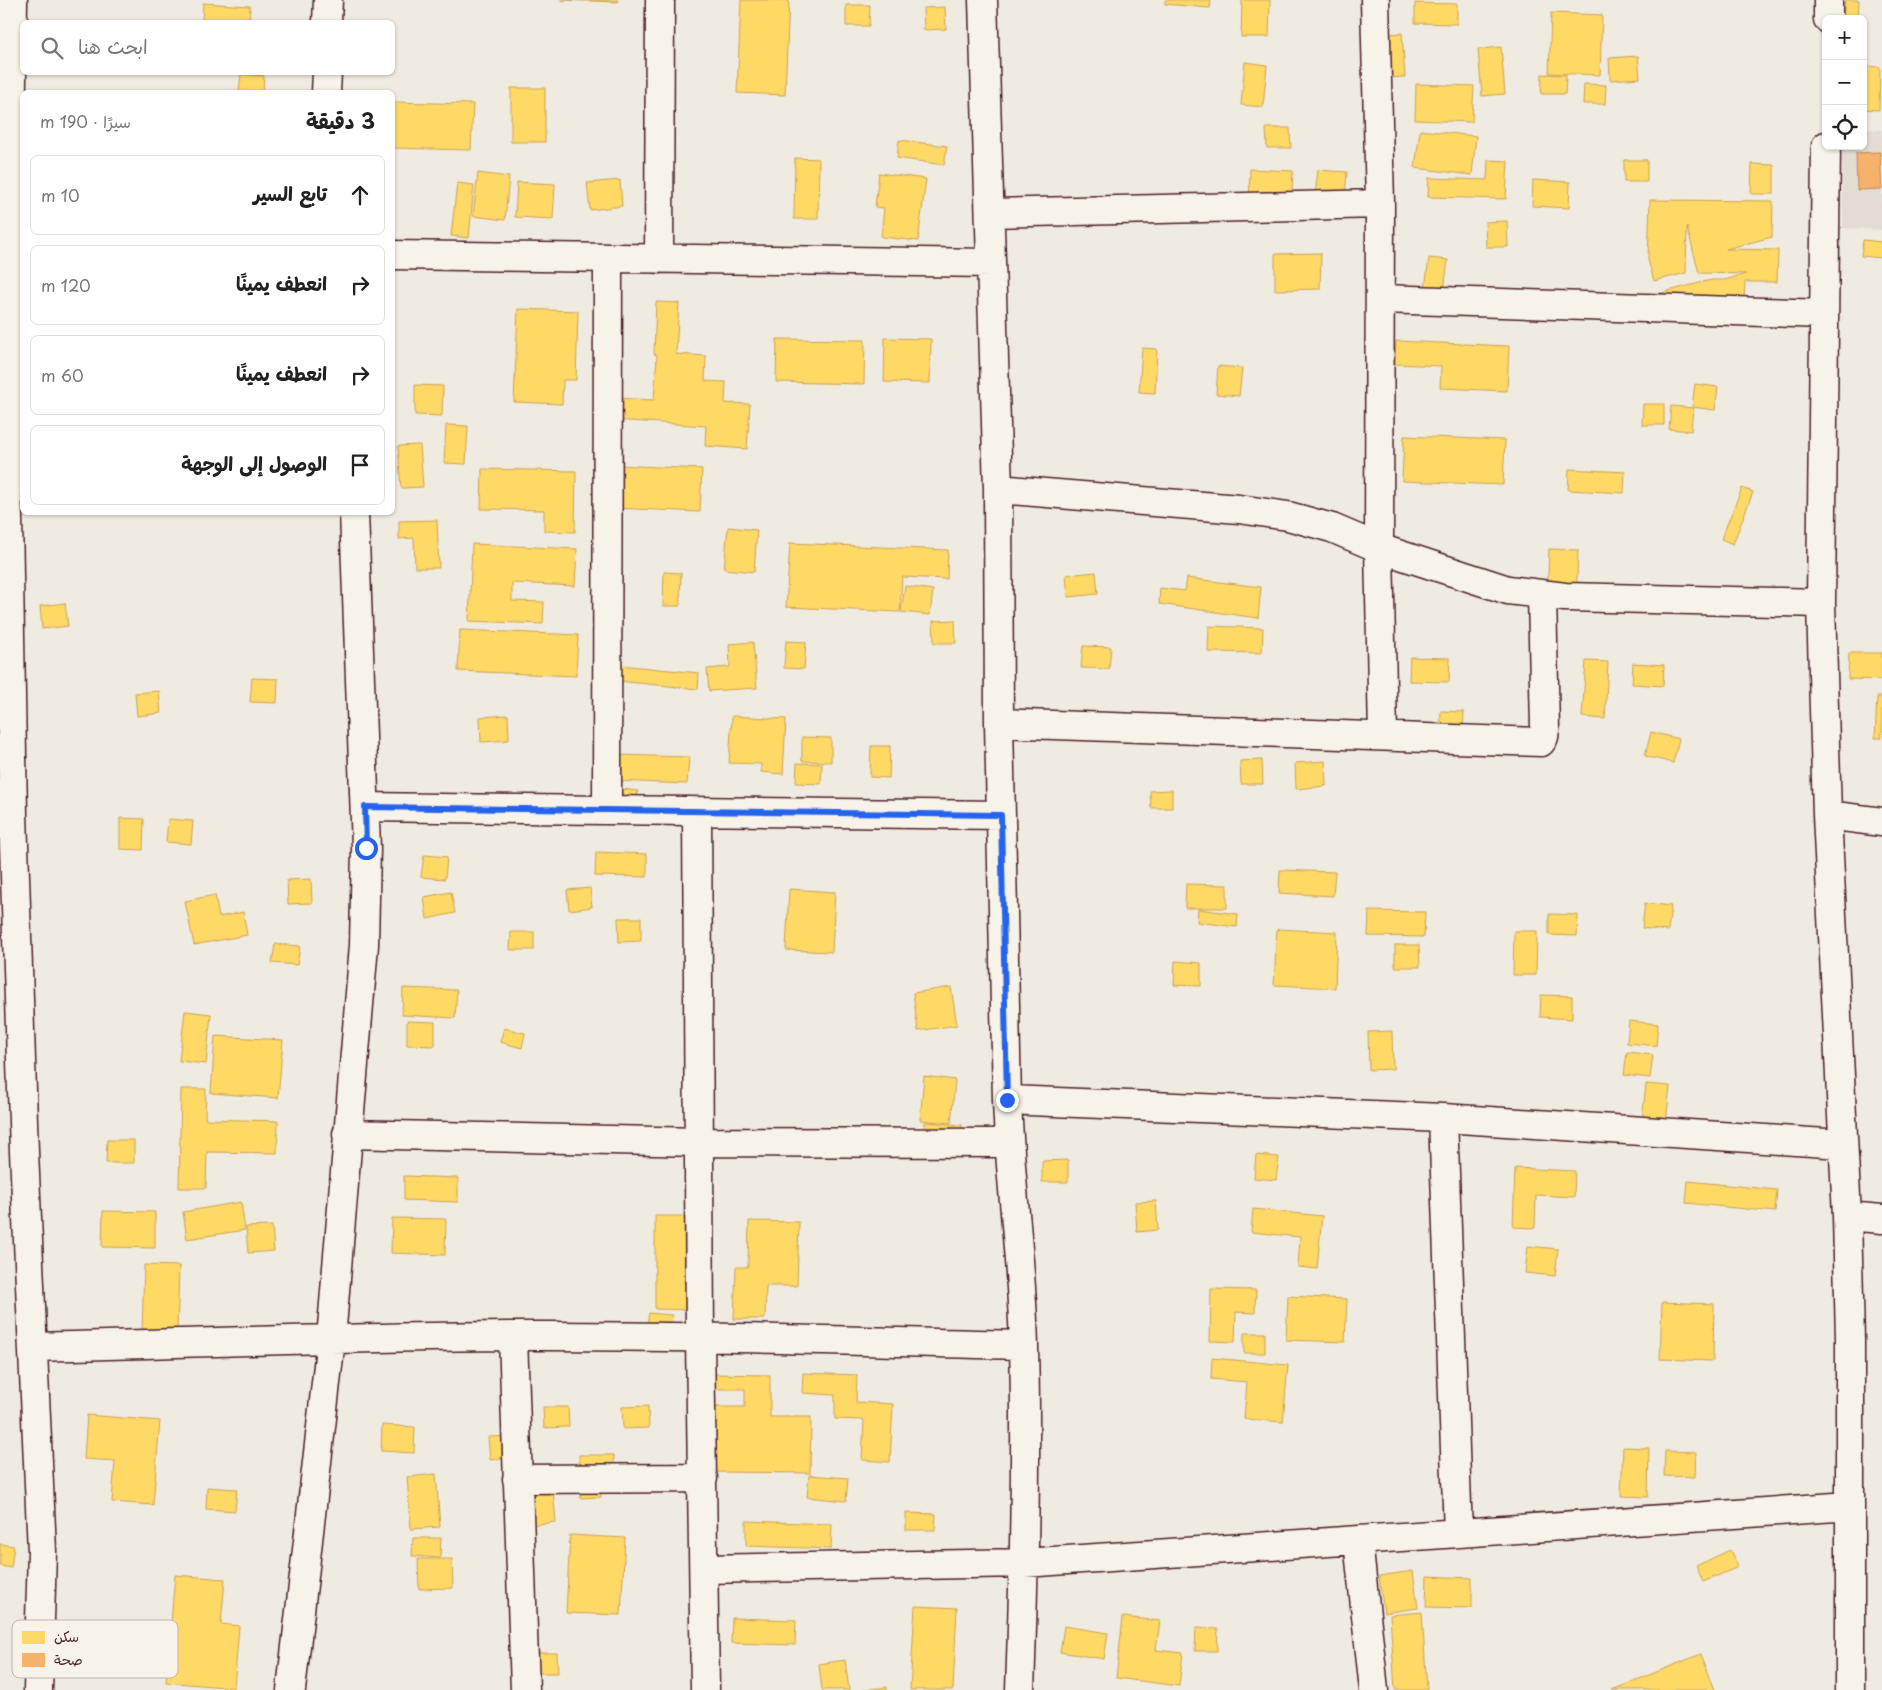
<!DOCTYPE html>
<html lang="ar">
<meta charset="utf-8">
<style>
:root{--surface:#fff;--page:#f6f6f6;--text:#222;--muted:#767676;--line:#e0e0e0}
body{margin:0;font-family:"Playpen Sans","Playpen Sans Arabic",sans-serif;background:var(--page);color:var(--text);direction:rtl}
.controls{position:absolute;right:15px;top:15px;display:grid;overflow:hidden;border-radius:8px;box-shadow:0 1px 4px #0004}
.controls button{width:45px;height:45px;display:grid;place-items:center;padding:0;border:0;border-bottom:1px solid var(--line);background:var(--surface);color:var(--text);font:25px sans-serif}
.stop{position:absolute;width:15px;height:15px;margin:-11px;border:4px solid #2563eb;border-radius:50%;background:#fff}
.stop.end{background:#2563eb;border-color:#fff;box-shadow:0 1px 5px #0008}
.list{margin:0;padding:0;list-style:none}
h2{display:flex;justify-content:space-between;align-items:center;height:65px;margin:0;padding:0 20px;font-size:21px}
h2 small{font-size:16px;font-weight:400;color:var(--muted)}
.list li{display:grid;grid-template-columns:32px 1fr auto;gap:15px;align-items:center;box-sizing:border-box;height:80px;margin:0 10px 10px;padding:0 10px;border:1px solid var(--line);border-radius:8px}
.list b{display:block;font-size:19px;white-space:nowrap}
.list em{font-size:16px;font-style:normal;color:var(--muted)}
.icon{flex:none;width:28px;height:28px;fill:none;stroke:currentColor;stroke-width:2;stroke-linecap:round;stroke-linejoin:round}
.map{position:relative;flex:none;width:1882px;height:1690px;overflow:hidden;direction:ltr}
.search{position:absolute;background:var(--surface);box-shadow:0 1px 4px #0004;left:20px;top:20px;width:375px;height:55px;display:flex;align-items:center;gap:12px;box-sizing:border-box;padding:0 18px;border-radius:8px;color:var(--muted);font-size:19px}
.panel{position:absolute;background:var(--surface);box-shadow:0 1px 4px #0004;left:20px;top:90px;width:375px;height:425px;border-radius:8px;direction:rtl}
.map>svg:first-child{display:block}
.built{fill:#e3dcd2}
.homes{fill:#ffd966;stroke:#c9a154}
.health{fill:#f6b26b;stroke:#c28658}
.lines{fill:none;stroke-linecap:round;stroke-linejoin:round}
.minor-casing{stroke:#4a1f2b;stroke-width:31}
.minor{stroke:#f7f3e8;stroke-width:28}
.route{stroke:#2563eb;stroke-width:6}
.key{fill:#f7f3e8;stroke:#c3b3af;stroke-width:1}
.key-label{font-size:14px;fill:#4a1f2b}
</style>
<div class="map">
<svg width="1882" height="1690" viewBox="0 0 1882 1690">
<rect width="100%" height="100%" fill="#f0ebe0"/>
<filter id="ink" filterUnits="userSpaceOnUse"><feTurbulence type="fractalNoise" baseFrequency=".02" numOctaves="2"/><feDisplacementMap in="SourceGraphic" scale="10" xChannelSelector="R" yChannelSelector="G"/><feConvolveMatrix kernelMatrix="1 2 1 2 8 2 1 2 1" color-interpolation-filters="sRGB"/></filter>
<g filter="url(#ink)">
<path class="built" d="M1863 129 1882 130V230L1843 228 1842 146H1863Z"/>
<path class="homes" d="M561 0H618V2Z
M741 0H789L785 95 737 93Z
M1165 0H1211L1210 8 1165 4Z
M1242 0H1270L1269 37H1241Z
M1845 0H1859L1858 19H1843Z
M203 3 250 6 249 22H202Z
M1415 3 1457 4V24L1415 23Z
M846 5H870L869 26H846Z
M945 7 946 29 924 30 923 8Z
M1551 13 1602 15 1600 75 1549 73Z
M1402 33 1405 77 1382 78 1379 35Z
M1501 47 1505 94 1482 96 1478 49Z
M1638 56 1640 78 1610 80 1609 58Z
M1245 62 1267 65 1263 107 1241 105Z
M1863 66 1880 67 1879 110 1863 109Z
M241 74 264 76 263 92H239Z
M1542 74 1566 75 1565 94H1541Z
M1416 84 1474 86 1472 122 1415 120Z
M1584 84 1606 85 1605 104H1583Z
M511 88H545V142H511Z
M392 102 473 104 471 150 392 148Z
M1266 128H1290L1291 148H1267Z
M1420 130 1476 136 1472 175 1415 168Z
M899 140 947 146 944 165 897 158Z
M795 158 819 159 818 219H794Z
M1488 160 1508 161 1506 199 1428 197 1429 178 1487 180Z
M1624 160H1647V182H1624Z
M1752 164 1774 165V194H1751Z
M1250 169 1293 171 1291 211 1249 209Z
M1318 170 1347 172 1345 198 1315 195Z
M478 173 509 177 505 220 473 216Z
M879 173 926 179 918 241 881 237 884 208 875 207Z
M620 180 622 206 590 210 587 183Z
M1533 180 1570 182 1569 208 1532 206Z
M517 182 555 184 553 219 515 217Z
M457 183 474 185 469 238 451 236Z
M1650 200 1773 201 1772 237 1726 249 1778 250 1777 282H1745L1744 301 1647 312 1648 293 1657 294 1711 280H1724L1746 274 1699 273 1687 227 1686 273 1654 281 1648 260Z
M1507 221 1508 247H1486L1485 222Z
M1863 240 1882 242V258L1861 256Z
M1321 253 1320 289 1275 290V254Z
M1429 258 1448 260 1443 298 1424 296Z
M656 302 679 303 676 354 706 356 705 381 726 382 725 403 750 404 747 449 705 446 706 426 613 420 614 398 654 400 657 355 654 354Z
M518 309 578 311 576 380H563L562 404 514 402Z
M885 338 931 339 930 383 884 382Z
M777 339 865 340 864 384 776 382Z
M1396 341 1509 346 1507 391 1440 388 1441 366 1395 364Z
M1142 348 1157 349 1155 393 1139 392Z
M1218 366 1242 368 1239 396 1216 394Z
M1695 384 1718 387 1715 410 1692 407Z
M415 385 443 386 442 416 415 415Z
M1643 404H1664V425H1642Z
M1671 406 1693 408 1691 431 1669 429Z
M446 425 468 426 466 464 444 463Z
M1404 436 1505 440 1503 485 1402 481Z
M420 445 423 487 401 488 398 446Z
M616 465 702 469 700 512 614 508Z
M482 469 576 471 575 532 544 531V510L481 509Z
M1569 469 1625 472 1624 493 1568 490Z
M1742 488 1753 492 1733 544 1721 539Z
M437 520 439 568H415L414 538 399 539V521Z
M728 527 757 530 754 572 724 569Z
M790 543 948 550 947 579 902 577 900 612 786 607Z
M472 544 577 549 575 586 512 583V601L544 602 543 624 469 621Z
M1549 549 1578 550 1576 605 1547 604Z
M664 572 681 573 680 606H663Z
M1096 572 1098 594 1068 597 1066 575Z
M1187 578 1261 587 1258 618 1159 604 1160 588 1185 591Z
M905 586 933 590 930 615 901 612Z
M65 603 68 626 42 629 40 606Z
M955 620 956 643H934L933 621Z
M1209 626 1263 628 1262 653 1208 652Z
M460 630 578 635 576 676 458 671Z
M786 641 806 642 804 669 784 668Z
M753 642 757 688 709 691 707 669 730 667 729 644Z
M1083 646 1111 647 1109 669 1081 668Z
M1849 653H1882V680L1848 679Z
M1410 657 1450 658 1449 682 1409 681Z
M1586 661 1608 662 1605 719 1582 717Z
M1633 663 1664 665 1663 686 1632 684Z
M620 665 699 673 698 689 618 681Z
M252 678 278 679 277 703 250 702Z
M159 691 161 713 137 716 135 693Z
M1877 697H1882V738H1875Z
M1441 711 1464 712 1463 735H1440Z
M508 715 509 740 481 742 480 717Z
M732 716 786 719 783 774 761 772V764L729 763Z
M1651 732 1679 739 1673 763 1645 756Z
M802 737 831 738V762L802 761Z
M871 746H890L889 778 870 777Z
M616 755 689 757 687 784 615 781Z
M1262 760 1263 784H1241L1240 761Z
M1325 761 1326 786 1296 789 1295 763Z
M797 763 822 764 821 784 796 783Z
M613 788 638 791 635 815Z
M1172 790V808H1151L1150 791Z
M120 818 144 819 143 850 120 849Z
M168 819 193 821 191 844 166 842Z
M596 852 647 854V877L595 876Z
M424 855 447 857 445 879 421 877Z
M1280 870 1335 872 1333 896 1279 893Z
M311 879 312 903 288 904 287 880Z
M1186 884 1227 885V908H1185Z
M590 888 592 907 569 910 567 890Z
M789 889 835 892 832 952 786 950Z
M451 892 455 913 427 919 424 897Z
M215 895 219 917 243 912 247 935 194 945 185 901Z
M1645 903 1671 906 1668 931 1642 928Z
M1198 909 1238 914 1237 927 1197 922Z
M1369 911 1425 912 1424 937 1368 936Z
M1549 914 1578 915 1577 936 1549 935Z
M618 918H641V941L619 942Z
M1277 929 1337 932 1335 988 1274 985Z
M1514 931H1537L1536 975H1513Z
M511 932H534V950H510Z
M275 944 300 946 297 965 272 963Z
M1395 945H1419L1420 967H1395Z
M1175 961 1201 963V986L1174 985Z
M951 987 957 1025 918 1031 913 993Z
M403 988 457 990 455 1018 402 1015Z
M1541 995 1572 996V1019L1540 1017Z
M185 1011 211 1014 206 1064 179 1061Z
M407 1021 435 1022V1046L407 1045Z
M1629 1021 1658 1024 1656 1046 1627 1043Z
M504 1028 525 1033 522 1048 500 1042Z
M1392 1031 1393 1069 1369 1070 1368 1032Z
M215 1036 283 1040 278 1098 211 1093Z
M1627 1052 1653 1055 1650 1078 1624 1075Z
M924 1076 955 1080 951 1123 920 1120Z
M1646 1084 1670 1086 1665 1132 1641 1129Z
M181 1089H206L205 1119 278 1121 277 1153 207 1152 206 1188H179Z
M925 1122 962 1125 960 1147 924 1143Z
M107 1140H134V1163H106Z
M1256 1155 1279 1157 1276 1180 1254 1178Z
M1068 1160V1182H1042V1161Z
M1515 1168 1575 1171 1574 1197 1536 1195 1535 1228 1513 1227Z
M404 1176 458 1178V1202L404 1200Z
M1688 1181 1777 1190 1775 1212 1686 1203Z
M1156 1201 1158 1230 1137 1232 1135 1202Z
M241 1202 245 1230 187 1239 183 1212Z
M1253 1209 1322 1216 1317 1269 1298 1267 1300 1237 1251 1232Z
M103 1211 155 1212V1248L102 1247Z
M655 1216H701L700 1310 655 1309Z
M392 1218 446 1219 445 1255 391 1253Z
M749 1221 799 1222 797 1286H766L765 1319H734L736 1267H748Z
M272 1226 274 1251 248 1253 246 1227Z
M1528 1246 1558 1249 1555 1276 1525 1273Z
M144 1265 179 1266 177 1334 142 1333Z
M1211 1289 1256 1290 1255 1313 1236 1312 1235 1342 1210 1341Z
M1288 1296 1347 1299 1345 1342 1286 1340Z
M1662 1302 1714 1304 1713 1361 1660 1359Z
M649 1313 672 1315 670 1334 646 1332Z
M1244 1333H1265V1353H1244Z
M1212 1358 1288 1365 1283 1422 1244 1419 1247 1382 1211 1379Z
M803 1373 857 1375 856 1402 893 1404 890 1462 862 1460 864 1420 835 1419V1395L802 1393Z
M711 1374 770 1375V1417H811L810 1473 714 1472 715 1407H745V1389H711Z
M648 1406 649 1428 623 1429 622 1407Z
M543 1407H568L569 1427 544 1428Z
M87 1415 160 1421 153 1505 112 1502 115 1461 84 1459Z
M382 1425 415 1427 414 1453 381 1451Z
M517 1436 518 1457 490 1460 488 1437Z
M1623 1447 1649 1448 1648 1497 1621 1496Z
M1665 1451 1696 1452 1695 1477 1664 1476Z
M579 1455H614V1471L580 1472Z
M551 1470 556 1522 530 1525 525 1473Z
M436 1474 440 1527 411 1529 407 1477Z
M809 1475 848 1478 846 1501 807 1497Z
M580 1478 600 1479 601 1497 580 1498Z
M207 1487 237 1489 235 1511 206 1509Z
M906 1513 936 1514 935 1530H906Z
M746 1521 832 1524 831 1549 746 1546Z
M570 1535 625 1538 621 1615 566 1613Z
M413 1538H441L440 1558 412 1556Z
M0 1544 14 1546 11 1568 0 1566Z
M1730 1550 1738 1567 1703 1582 1696 1566Z
M418 1559H452L453 1588 419 1589Z
M1413 1571 1418 1608 1384 1613 1379 1576Z
M175 1575 225 1579 221 1624 239 1626 234 1688 166 1682Z
M1427 1576 1472 1578V1608L1426 1607Z
M915 1606 957 1608 953 1690H910Z
M1422 1612 1427 1690H1395L1390 1615Z
M1123 1617 1160 1621 1156 1650 1183 1653 1179 1686 1116 1678Z
M732 1618 796 1620 795 1645 731 1643Z
M1064 1626 1108 1633 1104 1659 1060 1652Z
M1196 1628 1218 1629 1217 1651H1195Z
M538 1653H557L558 1673H538Z
M1701 1654 1715 1690H1612Z
M845 1660 849 1690H822L819 1664Z
M887 1687V1690H863Z"/>
<path class="health" d="M1880 152 1882 189 1857 190 1856 153Z"/>
<g class="lines">
<g class="minor-casing">
<path id="minor" d="M13 0 7 457 13 815 24 1152 42 1551 38 1690
M983 0 998 489 999 723 1007 1100C1010 1182 1022 1264 1024 1346 1027 1460 1024 1575 1020 1690
M1375 0 1380 204 1379 548 1383 736
M1828 19V0
M327 22 328 0
M326 92 327 72
M1826 146 1821 603 1827 815 1847 1216 1850 1340V1690
M990 213 1380 204
M392 255 991 263
M659 259 660 0
M1381 299 1824 314
M998 489 1239 509 1288 516 1332 528 1379 548 1508 590 1565 597 1821 603
M999 723 1541 742 1544 737 1545 729 1542 595
M365 807 1001 815
M607 810 608 259
M697 812 700 1338 705 1690
M1827 815 1882 822
M1007 1100 1443 1118 1842 1144
M1443 1118 1458 1533
M347 1134 699 1142 1009 1143
M1847 1216 1882 1219
M513 1336 525 1690
M33 1347C192 1343 352 1337 511 1336 682 1335 853 1341 1024 1345
M517 1479 703 1478
M1358 1541 1374 1690
M704 1569 1024 1563 1850 1506
M291 1690 331 1339 364 945 366 848 354 512"/>
</g>
<use href="#minor" class="minor"/>
</g>
</g>
<g class="lines" filter="url(#ink)">
<path class="route" d="M366 848 365 807 1001 815 1007 1100"/>
</g>
<rect x="12" y="1620" width="166" height="58" rx="8" class="key"/>
<rect x="22" y="1631" width="23" height="13" fill="#ffd966"/>
<rect x="22" y="1653" width="23" height="14" fill="#f6b26b"/>
<g class="key-label">
<text x="54" y="1642">سكن</text>
<text x="54" y="1665">صحة</text>
</g>
</svg>
<div class="controls">
<button>+</button>
<button>−</button>
<button><svg class="icon" aria-label="locate" viewBox="0 0 24 24"><circle cx="12" cy="12" r="6"/><path d="M12 2v4M12 18v4M2 12h4M18 12h4"/></svg></button>
</div>
<div class="stop" style="left:366px;top:848px"></div>
<div class="stop end" style="left:1007px;top:1100px"></div>
<div class="search"><svg class="icon" aria-label="search" viewBox="0 0 24 24"><circle cx="10" cy="10" r="6"/><path d="M15 15l6 6"/></svg>ابحث هنا</div>
<section class="panel">
<h2>3 دقيقة<small>سيرًا · 190 m</small></h2>
<ul class="list">
<li><svg class="icon" aria-label="ahead" viewBox="0 0 24 24"><path d="M12 20V5M6 11l6-6 6 6"/></svg><div><b>تابع السير</b></div><em>10 m</em></li>
<li><svg class="icon" aria-label="right" viewBox="0 0 24 24"><path d="M7 20v-9h11M14 6l5 5-5 5"/></svg><div><b>انعطف يمينًا</b></div><em>120 m</em></li>
<li><svg class="icon" aria-label="right" viewBox="0 0 24 24"><path d="M7 20v-9h11M14 6l5 5-5 5"/></svg><div><b>انعطف يمينًا</b></div><em>60 m</em></li>
<li><svg class="icon" aria-label="arrive" viewBox="0 0 24 24"><path d="M6 21V4h12l-3 4 3 4H6"/></svg><div><b>الوصول إلى الوجهة</b></div></li>
</ul>
</section>
</div>
